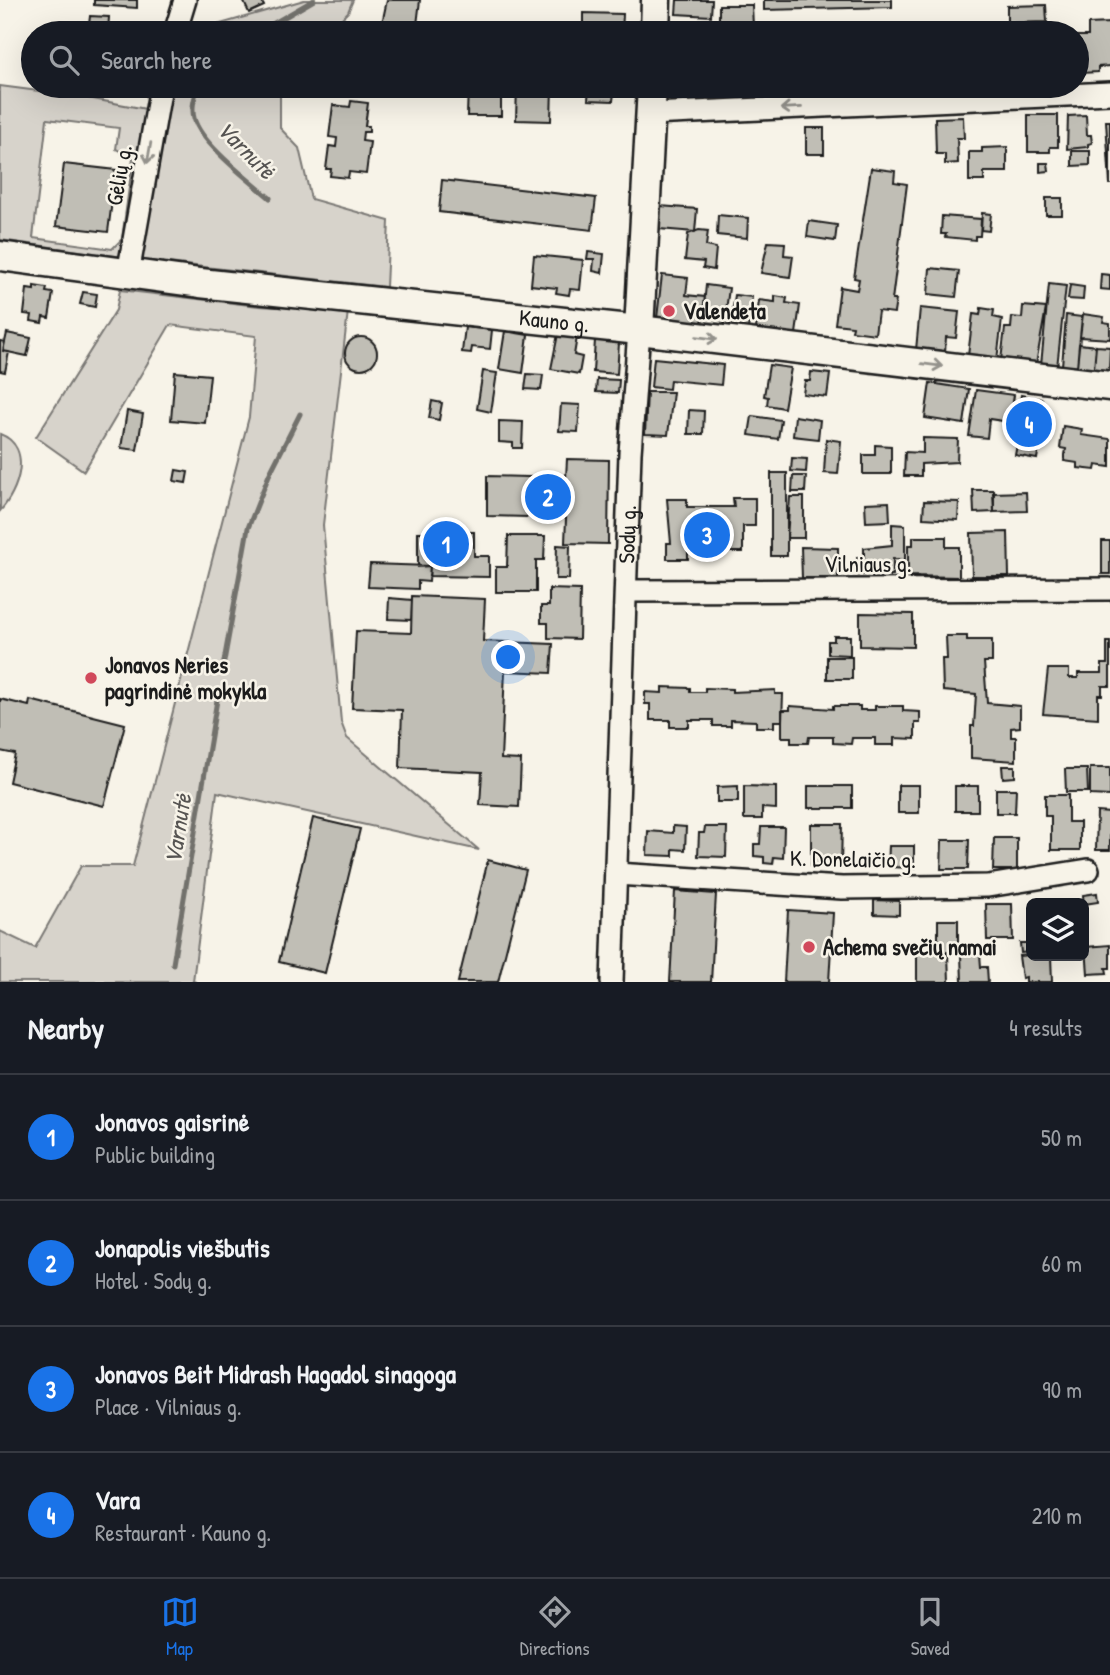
<!DOCTYPE html>
<meta charset="utf-8">
<style>
:root{--surface:#171b24;--page:#242831;--text:#f1f3f6;--muted:#9ea1a6;--line:#363941;--accent:#1a73e8}
body{margin:0;font-family:"Patrick Hand",sans-serif;background:var(--page);color:var(--text)}
.controls{position:absolute;right:21px;bottom:21px;display:grid;overflow:hidden;border-radius:10px;box-shadow:0 7px 28px #0002}
.controls button{width:63px;height:63px;display:grid;place-items:center;padding:0;border:0;border-bottom:2px solid var(--line);background:var(--surface);color:var(--text);font:35px sans-serif}
.you{position:absolute;left:509px;top:658px;width:24px;height:24px;margin:-18px;border:5px solid #fff;border-radius:50%;background:#1a73e8;box-shadow:0 0 0 10px #1a73e833}
.badge{display:grid;place-items:center;width:46px;height:46px;border-radius:50%;background:var(--accent);color:#fff;font-size:23px;font-weight:700}
.pin{position:absolute;translate:-50% -50%;border:4px solid #fff;box-shadow:0 2px 7px #0006}
.list{margin:0;padding:0;list-style:none}
h2{display:flex;justify-content:space-between;align-items:center;height:91px;margin:0;padding:0 28px;font-size:30px}
h2 small{font-size:23px;font-weight:400;color:var(--muted)}
.list li{display:grid;grid-template-columns:46px 1fr auto;gap:21px;align-items:center;box-sizing:border-box;height:126px;padding:0 28px;border-top:2px solid var(--line)}
.list b{display:block;font-size:26px;white-space:nowrap}
.list p{margin:0;font-size:23px;white-space:nowrap;color:var(--muted)}
.list em{font-size:23px;font-style:normal;color:var(--muted)}
.icon{flex:none;width:38px;height:38px;fill:none;stroke:currentColor;stroke-width:2;stroke-linecap:round;stroke-linejoin:round}
.map{position:relative;flex:none;width:1110px;height:982px;overflow:hidden}
.search{position:absolute;background:var(--surface);box-shadow:0 7px 28px #0002;left:21px;right:21px;top:21px;height:77px;display:flex;align-items:center;gap:18px;box-sizing:border-box;padding:0 24px;border-radius:38px;color:var(--muted);font-size:26px}
.sheet{height:595px;background:var(--surface)}
nav{display:flex;justify-content:space-around;align-items:center;box-sizing:border-box;height:98px;border-top:2px solid var(--line);background:var(--surface);font-size:19px;color:var(--muted)}
nav a{display:grid;justify-items:center;gap:4px}
nav .on{color:var(--accent)}
.map>svg:first-child{display:block}
.green{fill:#d7d3cb;stroke:#7a7874;stroke-width:2;fill-rule:evenodd}
.lines{fill:none;stroke-linecap:round;stroke-linejoin:round}
.stream{stroke:#72716c;stroke-width:5}
.building{fill:#c0beb5;stroke:#1c1c1c;stroke-width:2}
.street-casing{stroke:#1c1c1c;stroke-width:26}
.secondary-casing{stroke:#1c1c1c;stroke-width:33}
.street{stroke:#f7f3e8;stroke-width:21}
.secondary{stroke:#f7f3e8;stroke-width:28}
.oneway{stroke:#94928c}
.poi-dot{fill:#d1495b;stroke:#f7f3e8;stroke-width:2.5}
.labels{text-anchor:middle;stroke-width:5;stroke-linejoin:round;paint-order:stroke}
.street-label{font-size:23px;fill:#1c1c1c;stroke:#f7f3e8}
.poi-label{font-size:23px;font-weight:bold;fill:#1c1c1c;stroke:#f7f3e8;text-anchor:start}
.water-label{font-size:24px;font-style:italic;fill:#565452;stroke:#f7f3e8}
</style>
<div class="map">
<svg width="1110" height="982" viewBox="0 0 1110 982">
<rect width="100%" height="100%" fill="#f7f3e8"/>
<filter id="ink" filterUnits="userSpaceOnUse"><feTurbulence type="fractalNoise" baseFrequency=".0143" numOctaves="2"/><feDisplacementMap in="SourceGraphic" scale="14" xChannelSelector="R" yChannelSelector="G"/><feConvolveMatrix kernelMatrix="1 2 1 2 8 2 1 2 1" color-interpolation-filters="sRGB"/></filter>
<g filter="url(#ink)">
<path class="green" d="M304 0H353L348 12 327 33H189Z
M0 86 77 96 162 112 170 86H287L280 96V128L299 148 311 199 389 221 386 287 159 262 0 240ZM47 119 119 128 116 149 133 158 122 239 112 249 33 238Z
M120 290 259 306 348 311 323 525 341 722 347 738 479 850 217 792 193 981 196 982H0V931L35 948 81 866H133L249 417 256 336 170 325 84 471 36 437 116 310Z
M0 434C34 447 18 492 0 511Z"/>
<g class="lines">
<path class="stream" d="M257 33 314 0
M198 86C195 97 191 106 194 118 201 144 249 180 270 198
M223 667 248 528 269 475 300 414
M173 964 217 700"/>
</g>
<path class="building" d="M94 0H137V8L94 5Z
M243 0H261L264 6 249 13Z
M387 0H420L416 33H380Z
M677 0H712L711 16 676 14Z
M764 0H892V7L764 10Z
M719 5H752L753 27 719 25Z
M1046 5 1047 22 1007 23V6Z
M583 13 623 14 622 33H518H583Z
M90 16 109 17 108 31 129 33H88Z
M1110 23V66L1098 67V72L1081 73 1077 36H1088V24Z
M940 26V33H904V27Z
M982 29V33H948V30Z
M468 86H501V116H467Z
M517 86H552L551 121 516 120Z
M589 86H620V93H614L613 101 588 100Z
M666 86H695V97L666 96Z
M739 86H759V94L739 95Z
M850 86H869V91H851Z
M885 86H910V87L885 88Z
M351 101 368 103 365 126H369V132H363L362 141 370 142 366 174 349 172 348 178 330 176 331 169H326L329 146 336 147 337 138 329 137 333 105 350 107Z
M1028 115H1058V147H1050V152H1028Z
M1086 115 1087 135H1091L1092 143 1088 144V147L1067 149 1068 116Z
M963 117 964 138H957L958 163 945 164V154H936L935 118Z
M1106 121H1110V185Z
M806 128H824V154H806Z
M1007 147V172H984V181H969V152H982V148Z
M1072 151H1090V165L1072 166Z
M1040 163H1048L1049 171 1040 172Z
M64 164 116 170 108 232 56 226Z
M871 168 895 171 894 182 907 184 892 300H896L894 313 878 311 875 334 852 331 853 326 835 324 840 287 857 290 859 279 854 278Z
M442 180 596 198 592 230 439 212Z
M1046 198H1062V215H1046Z
M660 206 697 209 695 232 659 229Z
M982 213 991 214 989 231 981 230Z
M718 215 748 218 747 238 717 235Z
M942 216 981 219 980 236H975V240L945 237 946 234H941Z
M809 221 837 225 835 241 807 237Z
M699 230 708 231 706 246 716 248 714 270 703 268 704 262 685 260 688 234Z
M768 242 785 243 784 255 793 256 790 277 761 273Z
M588 252 604 254 602 273 593 271 594 259H587Z
M534 255 583 260 580 290 570 289 569 295 556 293 557 288 531 285Z
M930 268 959 271 956 297 928 294Z
M1101 274 1110 275V290L1100 289Z
M662 275 688 278 686 295 705 297 702 324 657 318Z
M1049 284 1066 286 1057 367 1041 365Z
M706 285 729 288 724 326 702 324Z
M1070 285 1084 287 1083 300 1068 299Z
M34 286 47 288 46 292 53 293 49 318 43 317 42 323 31 321 32 315 24 314 27 289 34 290Z
M83 292 97 294 95 307 80 304Z
M735 295 752 297 748 329 730 326Z
M775 296 787 298 786 303 800 305 796 334 756 329 759 300 775 302Z
M1023 306 1046 308 1036 364 1001 360 1005 328H1011L1012 317 1022 318Z
M920 308 959 312 956 338 946 337 945 353 916 350Z
M981 308 994 310 993 317 1002 319 997 360 968 356 973 314 980 315Z
M1083 314 1104 317 1103 322 1110 323V339L1080 337Z
M1066 315 1082 317 1077 367 1062 366Z
M465 327 492 330 490 349 472 347 471 353 462 352Z
M505 331 528 335 523 373 499 369Z
M7 333 31 338 27 356 3 351Z
M558 334 577 337 574 355 582 357 579 374 551 369Z
M345 353a16 16 0 1 1 32 0a16 16 0 1 1-32 0Z
M595 340 619 343 617 374 593 372Z
M0 341 5 342 3 351 9 352 5 372 0 371Z
M1079 344 1096 346 1094 369 1077 367Z
M1096 346 1110 347 1109 370 1094 369Z
M654 358 723 365 721 385 670 380 669 389 651 387Z
M769 365 791 368 784 408 767 405 768 397 764 396Z
M483 371 497 373 491 412 477 409Z
M175 372 210 375 205 423 171 420Z
M811 372 830 374 827 397 803 394 805 381H810Z
M527 374 543 375 541 390 525 389Z
M597 379 619 380 618 393 596 392Z
M930 383 969 389 964 424 925 418Z
M976 390 1014 395 1010 422 989 419 987 438 969 436Z
M647 392H673L668 435 645 434Z
M1021 395 1042 399 1040 409 1045 410 1037 459 1015 455 1018 440 1014 439Z
M432 401 442 403 439 420 429 418Z
M561 404 580 405 578 432 559 431Z
M689 410 704 411 703 434H688Z
M127 411 143 414 137 450 121 448Z
M752 416 781 420 778 439 749 435Z
M795 416 820 420 818 439 793 436Z
M499 421 523 422 522 448H513V443L499 442Z
M1063 426 1082 429 1081 435 1110 439V467L1096 465 1095 470 1078 468V463L1064 461 1066 449 1060 448Z
M923 438 958 439 957 462 921 464V476H904L905 452 923 453Z
M826 439 841 441 838 474 824 473Z
M875 445 891 446V474H863V455H875Z
M792 458 807 459 806 472 791 471Z
M567 459 609 460 608 544 565 543 566 518 487 516V476L566 478Z
M176 470 188 472 186 483 174 481Z
M771 473H787V556H771Z
M793 476H806L805 492H792Z
M973 490H994V512L974 513Z
M1026 492 1027 511 994 512 993 493Z
M790 497H804V538H787Z
M733 498H755V526H743V552H688V559H667V543H671L667 499H687V507H734Z
M924 501 959 502 958 520 923 518Z
M889 502 890 521 866 522 865 503Z
M892 524 905 525V560L893 559V575H857V557H864V548L892 545Z
M418 532H474V556H489V577L429 576 430 566 418 567Z
M1008 532 1009 576H972L971 533Z
M508 536H545L544 560H536V592H496V567H507Z
M913 537H946V547H959V577L908 576V545H913Z
M1102 541H1110V574H1102Z
M557 545 570 546 569 579H556Z
M801 547 838 548V578H802Z
M370 564 430 566 429 582 418 581V589L368 587Z
M549 589 580 590 579 639 548 638V623H541V606H549Z
M412 596 485 599 483 641 553 644 551 673 505 671 501 759 521 760 519 807 480 805 482 772 400 768 402 710 352 708 356 631 411 633Z
M389 598 412 600 411 620 388 619Z
M860 613 913 614V647L860 646Z
M834 636H850V655L828 654V641H834Z
M946 636H967V640H992V662H984L987 703 1020 706V727L1011 728V737H1016V761L971 758V726H974L976 694 943 691 942 659H947Z
M1107 642H1110V686H1102V695H1098V718L1043 714 1048 669H1069V678H1078V673H1102V664H1107Z
M827 657H852V679H827Z
M662 687 690 688V692H705V688L732 689V692L775 690V694H783L782 721H774V727H756V721L731 720V726H713V720H689V727H670V720H650V704H645V692L662 693Z
M0 699 29 706 30 700 125 724 104 806 9 782 15 754 0 751Z
M790 706 833 709V706H860V710H875V706H903V711L920 712V723H915V739L894 738V745H875V738H852L851 744 833 743V737H809L808 743H791V737H782V710H790Z
M1002 766H1015V777L1003 778Z
M1090 768H1110V796L1090 795Z
M1065 769H1087L1088 792H1066Z
M898 785H919V813H898Z
M738 786V802H717V787Z
M744 786 776 787V809L762 808V819H744Z
M808 786H852V808H808Z
M955 786H978V811H955Z
M996 789H1016L1015 813H996Z
M1045 795H1068V822H1080V850H1051V816H1045Z
M1097 812 1110 813V850H1096Z
M313 818 360 829 325 973 279 962Z
M811 824H842L841 866H811Z
M673 826 686 827 685 850 673 849V856L647 855 648 831 673 833Z
M705 827H727L726 857 698 856 699 833H704Z
M761 827H784L783 858 774 857 773 864 764 863V857L754 856V844H760Z
M994 838H1017V870H993Z
M942 840H969L968 869H941Z
M889 846H914V868L888 867Z
M488 860 526 870 498 982H458Z
M675 891 716 894 711 982H670Z
M1097 893 1098 902 1084 904 1083 895Z
M874 900 899 901V915L874 914Z
M986 904H1012L1013 940H987Z
M788 910 833 913 829 982H784Z
M938 920H958V952H944L943 940H938Z
M1020 943H1029L1030 952 1021 953Z
M1110 945V968H1106L1107 973 1088 974 1086 947Z
M917 953H948L949 982H917Z
M961 954H980L981 967H987L988 982H962Z
M1031 955 1051 956 1052 982H1026V977L1022 978 1019 956Z"/>
<g class="lines">
<g class="street-casing">
<g id="street">
<path d="M175 33 185 0"/>
<path d="M650 114 1110 93"/>
<path d="M128 274 161 86"/>
<path d="M626 591 1110 589"/>
<path d="M616 874 842 888 988 886 1088 870"/>
<path id="s1" d="M612 982 630 453 639 330"/>
</g>
</g>
<g class="secondary-casing">
<g id="secondary">
<path d="M655 33 656 0"/>
<path id="s2" d="M0 256 200 283 639 330 1110 386"/>
<path d="M639 330 652 86"/>
</g>
</g>
<use href="#street" class="street"/>
<use href="#secondary" class="secondary"/>
</g>
<defs><path id="oneway-shaft" d="M-6 0H5M1.5-3L5.5 0L1.5 3" fill="none" stroke-width="1.6" stroke-linecap="round" stroke-linejoin="round" transform="scale(1.75)"/></defs>
<g class="oneway">
<use href="#oneway-shaft" transform="translate(791 108) rotate(177)"/>
<use href="#oneway-shaft" transform="translate(149 153) rotate(100)"/>
<use href="#oneway-shaft" transform="translate(707 338) rotate(7)"/>
<use href="#oneway-shaft" transform="translate(932 365) rotate(7)"/>
</g>
</g>
<g class="poi-dot">
<circle cx="669" cy="311" r="7"/>
<circle cx="91" cy="678" r="7"/>
<circle cx="809" cy="947" r="7"/>
</g>
<g class="labels">
<g class="street-label">
<text transform="translate(119 175) rotate(-80)" y="8">Gėlių g.</text>
<text dy="8" stroke="none"><textPath href="#s2" startOffset="558">Kauno g.</textPath></text>
<text dy="8" stroke="none"><textPath href="#s1" startOffset="448">Sodų g.</textPath></text>
<text x="868" y="572">Vilniaus g.</text>
<text transform="translate(853 859) rotate(1)" y="8">K. Donelaičio g.</text>
</g>
<g class="poi-label">
<text x="683" y="319">Valendeta</text>
<text x="105" y="673">Jonavos Neries<tspan x="105" dy="26">pagrindinė mokykla</tspan></text>
<text x="823" y="955">Achema svečių namai</text>
</g>
<g class="water-label">
<text transform="translate(246 150) rotate(45)" y="8">Varnutė</text>
<text transform="translate(178 829) rotate(-81)" y="8">Varnutė</text>
</g>
</g>
</svg>
<div class="controls">
<button><svg class="icon" aria-label="layers" viewBox="0 0 24 24"><path d="M12 4l9 5-9 5-9-5zM3 14l9 5 9-5"/></svg></button>
</div>
<div class="you"></div>
<div class="pin badge" style="left:446px;top:544px">1</div>
<div class="pin badge" style="left:548px;top:497px">2</div>
<div class="pin badge" style="left:707px;top:535px">3</div>
<div class="pin badge" style="left:1029px;top:424px">4</div>
<div class="search"><svg class="icon" aria-label="search" viewBox="0 0 24 24"><circle cx="10" cy="10" r="6"/><path d="M15 15l6 6"/></svg>Search here</div>
</div>
<section class="sheet">
<h2>Nearby<small>4 results</small></h2>
<ul class="list">
<li><span class="badge">1</span><div><b>Jonavos gaisrinė</b><p>Public building</p></div><em>50 m</em></li>
<li><span class="badge">2</span><div><b>Jonapolis viešbutis</b><p>Hotel · Sodų g.</p></div><em>60 m</em></li>
<li><span class="badge">3</span><div><b>Jonavos Beit Midrash Hagadol sinagoga</b><p>Place · Vilniaus g.</p></div><em>90 m</em></li>
<li><span class="badge">4</span><div><b>Vara</b><p>Restaurant · Kauno g.</p></div><em>210 m</em></li>
</ul>
</section>
<nav>
<a class="on"><svg class="icon" aria-label="map" viewBox="0 0 24 24"><path d="M3 6l6-2 6 2 6-2v14l-6 2-6-2-6 2zM9 4v14M15 6v14"/></svg>Map</a>
<a><svg class="icon" aria-label="directions" viewBox="0 0 24 24"><path d="M12 3l9 9-9 9-9-9zM9 14v-3h6M13 9l2 2-2 2"/></svg>Directions</a>
<a><svg class="icon" aria-label="saved" viewBox="0 0 24 24"><path d="M7 4h10v16l-5-4-5 4z"/></svg>Saved</a>
</nav>
